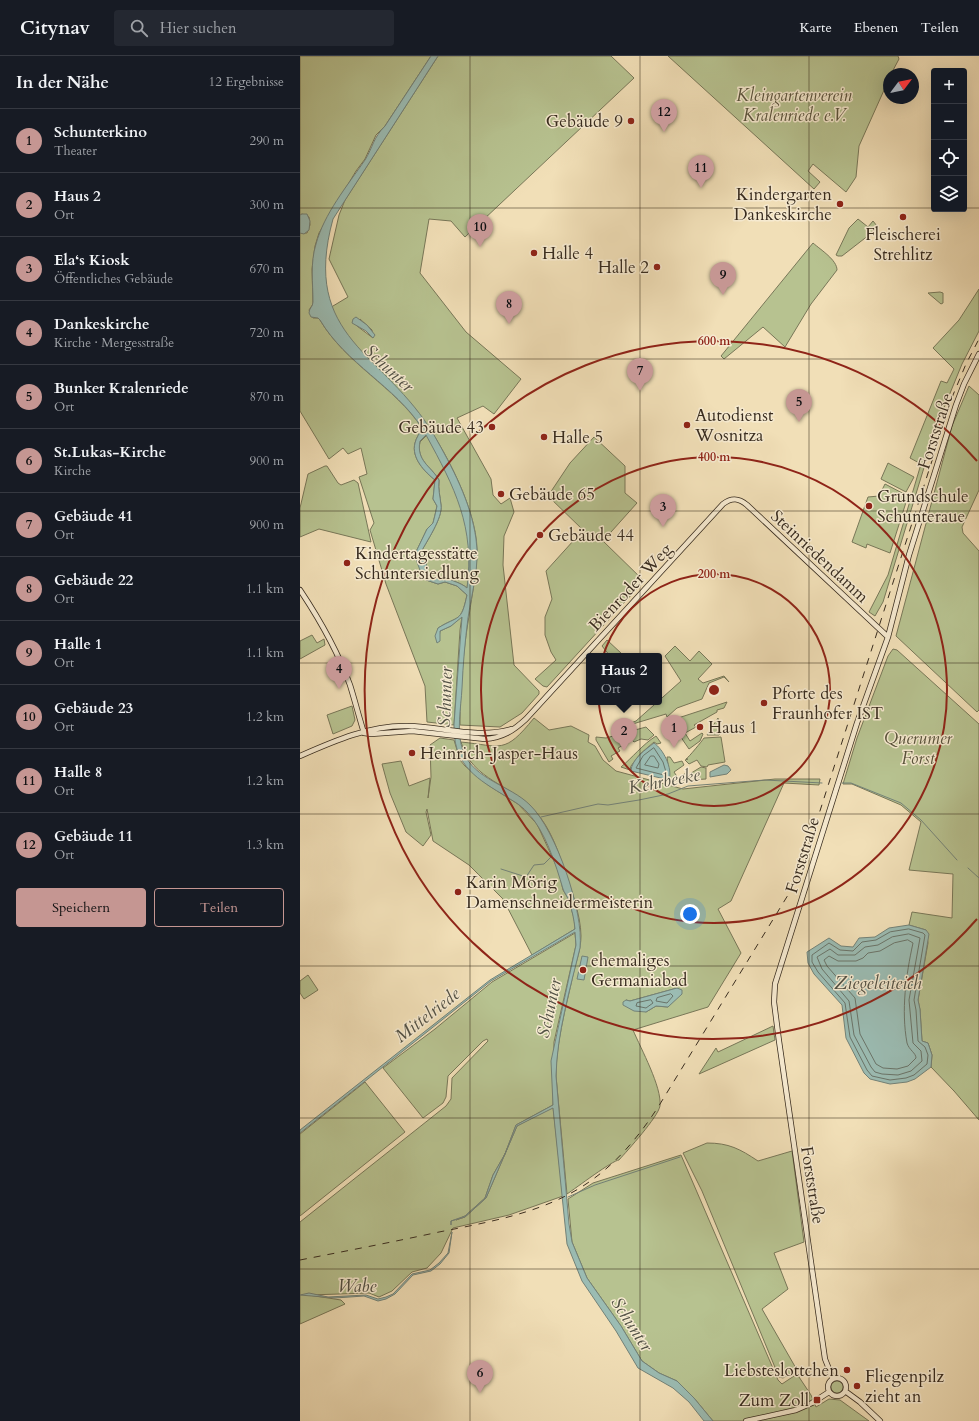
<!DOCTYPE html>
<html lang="de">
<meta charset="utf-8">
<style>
:root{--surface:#171b24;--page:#242831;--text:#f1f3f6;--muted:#9ea1a6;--line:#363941;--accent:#c59692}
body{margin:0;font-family:Cardo,serif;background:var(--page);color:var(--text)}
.controls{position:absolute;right:12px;top:12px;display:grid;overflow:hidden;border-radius:4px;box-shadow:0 4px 16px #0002}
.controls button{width:36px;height:36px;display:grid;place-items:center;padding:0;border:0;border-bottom:1px solid var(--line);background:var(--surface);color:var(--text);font:20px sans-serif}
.compass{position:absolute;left:583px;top:12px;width:36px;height:36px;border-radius:50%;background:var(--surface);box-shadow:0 4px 16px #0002;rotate:58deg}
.you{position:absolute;left:390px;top:858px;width:14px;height:14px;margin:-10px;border:3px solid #fff;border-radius:50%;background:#1a73e8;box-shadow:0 0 0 6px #1a73e833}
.badge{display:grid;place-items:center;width:26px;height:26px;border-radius:50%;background:var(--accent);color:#111;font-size:13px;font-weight:700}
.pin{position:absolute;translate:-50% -33px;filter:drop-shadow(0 1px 2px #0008)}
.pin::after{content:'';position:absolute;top:21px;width:14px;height:12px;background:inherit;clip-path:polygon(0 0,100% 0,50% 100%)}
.popup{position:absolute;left:286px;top:597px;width:76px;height:52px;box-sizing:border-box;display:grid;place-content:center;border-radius:4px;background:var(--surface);filter:drop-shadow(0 1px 3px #0005);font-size:13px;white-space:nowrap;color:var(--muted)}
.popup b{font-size:15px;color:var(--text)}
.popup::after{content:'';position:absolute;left:50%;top:100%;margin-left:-8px;border:8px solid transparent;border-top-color:var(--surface)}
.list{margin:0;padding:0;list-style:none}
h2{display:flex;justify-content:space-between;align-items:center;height:52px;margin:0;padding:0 16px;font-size:17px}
h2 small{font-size:13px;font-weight:400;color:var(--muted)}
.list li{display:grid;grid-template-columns:26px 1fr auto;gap:12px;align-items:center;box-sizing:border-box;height:64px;padding:0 16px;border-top:1px solid var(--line)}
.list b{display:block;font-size:15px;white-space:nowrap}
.list p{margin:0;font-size:13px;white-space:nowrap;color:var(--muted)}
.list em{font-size:13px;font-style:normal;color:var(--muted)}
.actions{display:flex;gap:8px;padding:12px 16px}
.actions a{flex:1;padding:9px 0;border:1px solid var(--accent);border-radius:4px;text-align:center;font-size:14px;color:var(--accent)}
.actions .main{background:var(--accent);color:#111}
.icon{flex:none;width:22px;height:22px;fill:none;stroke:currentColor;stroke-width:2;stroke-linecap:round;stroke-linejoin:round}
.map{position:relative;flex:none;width:679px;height:1365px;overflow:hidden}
header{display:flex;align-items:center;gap:24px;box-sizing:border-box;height:56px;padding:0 20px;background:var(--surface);border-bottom:1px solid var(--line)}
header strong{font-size:19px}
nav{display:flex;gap:22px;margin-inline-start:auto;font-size:14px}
.search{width:280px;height:36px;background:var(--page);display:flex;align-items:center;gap:10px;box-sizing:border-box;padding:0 14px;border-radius:4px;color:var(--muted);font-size:15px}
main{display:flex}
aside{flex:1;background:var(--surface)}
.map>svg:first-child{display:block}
.green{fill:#b7c290;stroke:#787758;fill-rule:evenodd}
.water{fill:#9bbcb3;stroke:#738278;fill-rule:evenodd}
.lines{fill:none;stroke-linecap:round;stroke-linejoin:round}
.shore{stroke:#6a7469;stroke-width:1}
.stream{stroke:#738278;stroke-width:1}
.secondary-casing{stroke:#382c1f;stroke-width:6}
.secondary{stroke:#f6ead0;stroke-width:4.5}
.rail{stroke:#382c1f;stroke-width:1;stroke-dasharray:7 7;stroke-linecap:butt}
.grid{fill:none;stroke:#382c1f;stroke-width:1;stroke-opacity:0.55}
.ring{fill:none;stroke:#8f2418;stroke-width:2}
.poi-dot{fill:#8f2418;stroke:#f6ead0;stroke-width:1.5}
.labels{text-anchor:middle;stroke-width:3;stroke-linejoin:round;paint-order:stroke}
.park-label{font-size:17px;font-style:italic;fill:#58523b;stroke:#f6ead0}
.poi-label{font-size:17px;fill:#382c1f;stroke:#f6ead0;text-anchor:start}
.street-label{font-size:17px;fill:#382c1f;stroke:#f6ead0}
.water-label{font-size:18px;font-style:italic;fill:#515044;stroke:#f6ead0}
.centre{fill:#8f2418;stroke:#f6ead0;stroke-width:2}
.ring-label{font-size:12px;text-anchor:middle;font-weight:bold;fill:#8f2418;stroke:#f6ead0;stroke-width:3;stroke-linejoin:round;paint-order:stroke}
</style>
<header>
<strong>Citynav</strong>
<div class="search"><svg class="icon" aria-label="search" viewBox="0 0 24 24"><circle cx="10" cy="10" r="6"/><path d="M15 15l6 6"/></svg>Hier suchen</div>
<nav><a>Karte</a><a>Ebenen</a><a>Teilen</a></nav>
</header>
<main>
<aside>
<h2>In der Nähe<small>12 Ergebnisse</small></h2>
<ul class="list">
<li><span class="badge">1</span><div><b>Schunterkino</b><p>Theater</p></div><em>290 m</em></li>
<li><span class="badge">2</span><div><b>Haus 2</b><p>Ort</p></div><em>300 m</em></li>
<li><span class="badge">3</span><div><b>Ela‘s Kiosk</b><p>Öffentliches Gebäude</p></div><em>670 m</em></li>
<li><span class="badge">4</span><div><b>Dankeskirche</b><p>Kirche · Mergesstraße</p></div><em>720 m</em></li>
<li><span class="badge">5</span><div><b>Bunker Kralenriede</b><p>Ort</p></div><em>870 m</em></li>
<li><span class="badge">6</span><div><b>St.Lukas-Kirche</b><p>Kirche</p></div><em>900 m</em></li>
<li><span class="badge">7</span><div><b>Gebäude 41</b><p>Ort</p></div><em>900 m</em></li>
<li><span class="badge">8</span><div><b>Gebäude 22</b><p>Ort</p></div><em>1.1 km</em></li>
<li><span class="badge">9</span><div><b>Halle 1</b><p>Ort</p></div><em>1.1 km</em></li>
<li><span class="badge">10</span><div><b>Gebäude 23</b><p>Ort</p></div><em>1.2 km</em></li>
<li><span class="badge">11</span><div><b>Halle 8</b><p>Ort</p></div><em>1.2 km</em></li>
<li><span class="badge">12</span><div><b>Gebäude 11</b><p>Ort</p></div><em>1.3 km</em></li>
</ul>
<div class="actions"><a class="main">Speichern</a><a>Teilen</a></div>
</aside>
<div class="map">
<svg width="679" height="1365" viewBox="0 0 679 1365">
<rect width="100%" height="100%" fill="#f1dfb7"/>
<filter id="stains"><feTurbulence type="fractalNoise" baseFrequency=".005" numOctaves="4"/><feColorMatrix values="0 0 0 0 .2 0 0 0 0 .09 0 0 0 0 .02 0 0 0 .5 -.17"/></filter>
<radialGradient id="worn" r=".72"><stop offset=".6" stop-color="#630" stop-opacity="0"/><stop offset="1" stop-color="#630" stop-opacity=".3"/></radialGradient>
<path class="green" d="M0 0H131L85 70 76 79 65 103 56 115 19 177 15 190 12 213 13 248 9 254 13 262H18L20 264C46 308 95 331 122 372 120 377 116 382 115 387 111 402 125 416 135 424L133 443 137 450 135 459 133 467 127 473 115 498 126 524 138 528 145 526 157 530 167 539C161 567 159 559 138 572L139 582 140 575 151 570 162 560 160 574 154 669 127 666 125 630 86 528 70 474 74 467 59 421 67 418 61 392 48 398 43 392 29 403 0 355V177H7L10 169 9 161 2 158 0 159Z
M138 0H311L334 22 165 181 151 165 129 163 120 217 166 276 221 323 194 358 183 350 157 362 191 423 193 439 201 448 210 442 214 456 204 480 203 509 214 609 239 635V638L222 657 200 671 160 669C160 633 163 595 169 560 172 538 177 516 177 494 177 451 138 378 110 347 90 325 65 306 43 285L34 274 23 256 48 241 29 203 39 159 45 144ZM60 263 72 274 73 282 57 270Z
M368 0H598L599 3 591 18H589V23L559 90 556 121 546 136 513 108 508 115 520 126 514 133Z
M558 163 568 171 573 165 577 170 569 179 542 200H538L536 199 549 172Z
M513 187C521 194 537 204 537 214L511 248 485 291 463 271 424 303 421 300Z
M679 233V275L662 308 637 369 583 546 575 560 569 556 588 519 621 408 610 402 641 325 647 327 654 313 633 292 659 264Z
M640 236 643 237V247L641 248 628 237Z
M669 330 679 339V434L662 471 663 477 679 495V654L677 656 596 580 652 370Z
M127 379C142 409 162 443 168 476 171 495 170 514 167 532 160 526 153 526 146 521L139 523 128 520 126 506 120 498C126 486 143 462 141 449 140 439 138 434 139 424 131 410 116 405 120 386Z
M294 381 325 410V437L337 447 303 485 344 525 247 631 243 630 235 623 256 604 251 596 245 579V561L252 543 246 515 283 474 248 440 270 407Z
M588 407 614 421 606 436 581 423Z
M25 410H27L38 427 41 429 54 424 58 427 71 486 19 473 0 481V452L8 418Z
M585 428 608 440 590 497 567 488 566 492 552 486 568 441 579 440Z
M12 579 17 587 24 583 25 589 0 603V585Z
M307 584 322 598 320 600H310L302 590Z
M375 590 390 605 399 595 412 608 398 623 403 627 424 620 429 626 424 621 409 627 402 643 377 652 367 661 366 658 316 673 336 665 381 625 365 600Z
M593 593 597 594 679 668V1064L654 1035 631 1011 632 999 628 987 622 985 620 954 618 944 628 887 626 874 609 869 612 856 652 862 653 818 609 814 621 766 601 749 552 728H543L557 682 588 600Z
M427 646 424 652 417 654V656L394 669 396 671 385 677 390 685 402 677 403 678 400 685 389 693 376 674V670L374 671 372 664Z
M52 650 55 664 52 670 33 678 27 659Z
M234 662 249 674 271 670 289 679 288 686 295 690 303 704 316 715 383 733 475 723H520L519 729 484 727 431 845 418 853 441 897 408 951 333 974C341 993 362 1031 360 1050 358 1061 328 1094 319 1104 313 1104 276 1132 267 1138L256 1020C256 986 266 952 273 919 276 906 281 893 281 880 281 859 270 830 263 810 257 791 249 771 236 756 212 728 172 725 161 686 202 690 204 699 234 662ZM377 932 379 939 368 951 356 950 346 956 326 944 330 945Z
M418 662 421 677 419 679H407Z
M346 671 354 679 348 684 341 683 334 686 332 684 318 692 320 695 311 700 313 703 309 706 296 684V681L306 682Z
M356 680 361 687 357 688 354 686 340 698 331 710 330 714 321 711C333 701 342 689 356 680Z
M421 681 425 706 408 709 407 711 401 710 397 704 389 708 385 704 388 703H386C389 701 402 685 404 682Z
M140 682 154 684 160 704 165 710 188 729 218 748 237 768 259 816 263 834 268 842 274 862 275 873 232 899 203 843 169 809 133 785 127 753 126 756 131 779 123 790 106 776 90 737 82 708 101 705 109 730 130 722 128 742 131 721 130 689Z
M367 701H370L374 707 382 705 384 709 374 716 378 722 386 717 388 719 401 711 406 712V723L373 725 374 724 370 723Z
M275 877 276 889 254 986 253 1049 216 1069 205 1098 193 1119 185 1142 165 1160 156 1164 165 1161 186 1142 217 1070 253 1051 263 1140 209 1159 153 1172 141 1197 127 1212 112 1216 92 1235 79 1241 69 1237 9 1239 41 1244 45 1248 0 1268V1166L146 1050 151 1043 152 1022 188 985 187 983 183 985 148 1020 146 1041 143 1047 123 1062 83 1012 135 973 192 926Z
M8 919 18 934 4 943 0 937V925Z
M473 970 475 984 399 1018 416 992 418 996Z
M65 1026 105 1076 0 1160V1078Z
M407 1087C429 1087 440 1093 458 1105L492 1095 504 1186 474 1197 488 1233 462 1253 497 1314 483 1322 479 1321 402 1135 383 1097Z
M381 1099 478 1324 482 1328 497 1318 511 1339 516 1351 529 1343 540 1344 569 1365H413L394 1342 377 1325 359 1317 342 1305 321 1270 287 1222 272 1186 268 1143 293 1127Z
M531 1331a6 6 0 1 1 12 0a6 6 0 1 1-12 0Z"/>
<path class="water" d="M131 0H138L33 163C0 283 85 296 134 379 152 411 171 446 176 483 180 510 172 535 168 562 165 585 163 609 162 632 161 652 156 676 163 695 174 724 210 729 230 749 256 774 284 856 280 892 270 933 257 977 256 1020L269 1168 272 1186 287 1222 321 1270 342 1305 359 1317 377 1325 394 1342 413 1365H404L389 1346 373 1332 338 1312 316 1275 282 1225 267 1188 253 1052 217 1070 186 1142 165 1161 151 1165V1169V1165L165 1160 185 1142 193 1119 205 1098 216 1069 253 1049 251 1005 276 889 275 876 191 925 0 1077V1074L190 924 275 873C274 863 272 853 268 843 267 840 264 836 263 833 256 809 245 774 227 756 220 748 211 744 202 738 172 720 153 706 154 668L162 561 151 570 140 575V585L137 587 135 580 138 572C159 559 161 567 167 539L157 530 145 526 138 528 126 524 122 520 116 503 115 498 127 473 133 467 135 459 137 450 133 443 135 424C125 416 111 402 115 387 116 382 120 377 122 372 95 330 46 308 20 264L18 262 11 261 9 257C9 252 13 251 13 246 13 227 10 207 16 188 24 158 47 130 65 104 73 91 73 82 85 70ZM126 379C155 432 175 471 167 532 160 526 153 526 146 521L139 523 128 520 126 506 120 498C126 486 143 462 141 449 140 439 138 434 139 424 131 410 116 405 120 385Z
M2 158H7L10 165 9 174 4 178 0 177V159Z
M56 261 67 269 75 279 73 282 66 275 52 267 53 263Z
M354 687C363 693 373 712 369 724L331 715C331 704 346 693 354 687Z
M424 709 428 710 431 714 427 718 410 721V716Z
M609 869 626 874 629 878 618 944 620 953 622 985 628 987 632 999 631 1011 615 1023 607 1026 590 1028 570 1023 564 1017 546 982 542 949 514 918 508 907 507 896 529 882 541 890 553 891 559 882 575 881 589 872Z
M282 900 288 901 284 924 277 923Z
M377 932 382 934V938L368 951 356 950 346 956 334 955 323 949V946L326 944 330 945Z
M152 1176 149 1197 140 1208 131 1215 113 1219 95 1238 86 1243 78 1245 64 1240 35 1242 0 1239 9 1237 28 1241 66 1239 78 1243 86 1241 93 1238 112 1218 130 1214 139 1207 148 1197Z"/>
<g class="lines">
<path class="shore" d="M354 692 363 706 366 716 364 719 336 712 343 700Z
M351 700H354L359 708 358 712 345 709Z
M609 873 623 877 625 879 614 944 616 954 618 985 625 991 628 999 627 1008 614 1019 606 1022 590 1024 572 1020 567 1014 550 981 545 947 518 916 512 906V899L529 887 540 894 553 895 562 886 576 884 590 876Z
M609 878 620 882 609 944 613 987 621 995 622 1005 611 1015 598 1019 582 1018 575 1016 571 1011 554 979 549 945 522 913 517 901 530 893 538 899H555L565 891 578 889 592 881Z
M608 884 613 887C606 919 601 954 607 987 609 994 616 997 616 1002L608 1010 597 1013 583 1012 576 1008 560 978 555 942 527 910 524 904 529 900 538 905H556L563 902 568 897 580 895 594 887Z
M371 938 373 940 367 947 356 945 357 942Z
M351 944 353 947 346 952 336 950 337 947Z"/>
<path class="stream" d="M542 727H551L601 747 621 764 657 804
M241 761 298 748 308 749 339 744 368 738 388 730 465 724 522 727
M668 812 679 822
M201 813 226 821 234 809 244 808 252 800
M268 1141 295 1129 380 1101"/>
<g class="secondary-casing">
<path id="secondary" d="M0 534C20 564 38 596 50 629 55 645 59 661 64 677
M64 677 71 678 112 675 185 683C202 682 213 675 226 663L423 448C432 441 439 442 447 449L588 581
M0 700C34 685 70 669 108 670 143 671 178 683 212 673
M528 1331a9 9 0 1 1 18 0a9 9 0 1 1-18 0Z
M533 1323 525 1303 479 985 474 946 475 928 557 667 588 581 609 499 656 349 664 328 679 298
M545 1335 560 1346 580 1365
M446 1365 496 1354 512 1347 529 1336"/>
</g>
<use href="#secondary" class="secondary"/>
<path class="rail" d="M0 1204C46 1195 93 1186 139 1176 243 1156 300 1142 360 1048L488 839 503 808 653 339 666 308 679 283"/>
</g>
<path class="grid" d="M170 0V1365M340 0V1365M509 0V1365M0 152H634M664 152H679M0 303H679M0 455H679M0 607H679M0 758H679M0 910H679M0 1062H679M0 1213H679"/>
<g class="ring">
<circle cx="414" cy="634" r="116"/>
<circle cx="414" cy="634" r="233"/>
<path d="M677 863A349 349 0 1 1 677 405"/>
</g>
<g class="poi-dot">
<circle cx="331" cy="65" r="4"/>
<circle cx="540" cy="148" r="4"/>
<circle cx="603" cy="161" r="4"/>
<circle cx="234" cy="197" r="4"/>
<circle cx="357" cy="211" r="4"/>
<circle cx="387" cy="369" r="4"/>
<circle cx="192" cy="371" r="4"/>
<circle cx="244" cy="381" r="4"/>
<circle cx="201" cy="438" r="4"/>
<circle cx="569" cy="450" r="4"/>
<circle cx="240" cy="479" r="4"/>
<circle cx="47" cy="507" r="4"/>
<circle cx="464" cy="647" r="4"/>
<circle cx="400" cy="671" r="4"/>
<circle cx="112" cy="697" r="4"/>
<circle cx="158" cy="836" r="4"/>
<circle cx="283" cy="914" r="4"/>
<circle cx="547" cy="1314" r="4"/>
<circle cx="557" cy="1330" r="4"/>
<rect x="513" y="1340" width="8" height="8" rx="2"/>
</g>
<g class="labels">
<g class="park-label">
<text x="494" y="45">Kleingartenverein<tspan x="494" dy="20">Kralenriede e.V.</tspan></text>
<text x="618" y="688">Querumer<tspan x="618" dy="20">Forst</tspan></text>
</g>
<g class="poi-label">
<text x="323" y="71" text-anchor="end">Gebäude 9</text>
<text x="532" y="144" text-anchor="end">Kindergarten<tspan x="532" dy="20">Dankeskirche</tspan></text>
<text x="603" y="184" text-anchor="middle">Fleischerei<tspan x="603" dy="20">Strehlitz</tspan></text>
<text x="242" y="203">Halle 4</text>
<text x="349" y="217" text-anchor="end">Halle 2</text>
<text x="395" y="365">Autodienst<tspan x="395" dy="20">Wosnitza</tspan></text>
<text x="184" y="377" text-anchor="end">Gebäude 43</text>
<text x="252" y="387">Halle 5</text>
<text x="209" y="444">Gebäude 65</text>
<text x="577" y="446">Grundschule<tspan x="577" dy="20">Schunteraue</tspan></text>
<text x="248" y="485">Gebäude 44</text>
<text x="55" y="503">Kindertagesstätte<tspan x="55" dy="20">Schuntersiedlung</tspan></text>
<text x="472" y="643">Pforte des<tspan x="472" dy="20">Fraunhofer IST</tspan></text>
<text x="408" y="677">Haus 1</text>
<text x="120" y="703">Heinrich-Jasper-Haus</text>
<text x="166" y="832">Karin Mörig<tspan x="166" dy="20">Damenschneidermeisterin</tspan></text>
<text x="291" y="910">ehemaliges<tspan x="291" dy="20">Germaniabad</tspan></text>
<text x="539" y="1320" text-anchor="end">Liebsteslottchen</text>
<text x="565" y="1326">Fliegenpilz<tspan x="565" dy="20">zieht an</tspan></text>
<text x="509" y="1350" text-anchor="end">Zum Zoll</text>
</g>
<g class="street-label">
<text transform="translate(635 375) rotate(-72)" y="6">Forststraße</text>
<text transform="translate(520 500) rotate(43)" y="6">Steinriedendamm</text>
<text transform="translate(330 531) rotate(-47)" y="6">Bienroder Weg</text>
<text transform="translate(502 799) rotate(-73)" y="6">Forststraße</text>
<text transform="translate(513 1129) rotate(81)" y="6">Forststraße</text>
</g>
<g class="water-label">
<text transform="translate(89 312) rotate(43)" y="6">Schunter</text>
<text transform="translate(145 641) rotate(-88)" y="6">Schunter</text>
<text transform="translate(364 725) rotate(-11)" y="6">Kehrbeeke</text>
<text x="578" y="933">Ziegeleiteich</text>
<text transform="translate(249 952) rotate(-78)" y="6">Schunter</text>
<text transform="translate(127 959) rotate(-38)" y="6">Mittelriede</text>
<text x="57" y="1236">Wabe</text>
<text transform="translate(332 1268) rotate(57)" y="6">Schunter</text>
</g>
</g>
<circle cx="414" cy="634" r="6" class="centre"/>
<g class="ring-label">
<text x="414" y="289">600 m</text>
<text x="414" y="405">400 m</text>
<text x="414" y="522">200 m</text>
</g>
<rect width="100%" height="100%" filter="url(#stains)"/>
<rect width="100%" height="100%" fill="url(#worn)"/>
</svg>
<div class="controls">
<button>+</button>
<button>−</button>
<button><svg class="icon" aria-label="locate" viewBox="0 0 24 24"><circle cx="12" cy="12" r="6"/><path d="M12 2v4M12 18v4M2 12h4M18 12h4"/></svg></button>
<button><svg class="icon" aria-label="layers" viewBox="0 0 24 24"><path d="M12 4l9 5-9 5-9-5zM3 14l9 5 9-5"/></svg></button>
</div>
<svg class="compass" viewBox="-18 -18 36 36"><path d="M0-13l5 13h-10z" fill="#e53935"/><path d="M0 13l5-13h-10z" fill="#9ea1a6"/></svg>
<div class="you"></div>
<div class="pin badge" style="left:374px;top:692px">1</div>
<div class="pin badge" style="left:324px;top:695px">2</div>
<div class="popup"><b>Haus 2</b>Ort</div>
<div class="pin badge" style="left:363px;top:471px">3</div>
<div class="pin badge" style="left:39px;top:633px">4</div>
<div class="pin badge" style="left:499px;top:366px">5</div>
<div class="pin badge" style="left:180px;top:1337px">6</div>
<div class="pin badge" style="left:340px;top:335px">7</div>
<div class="pin badge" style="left:209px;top:268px">8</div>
<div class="pin badge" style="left:423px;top:239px">9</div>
<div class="pin badge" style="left:180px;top:191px">10</div>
<div class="pin badge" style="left:401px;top:132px">11</div>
<div class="pin badge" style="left:364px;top:76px">12</div>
</div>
</main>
